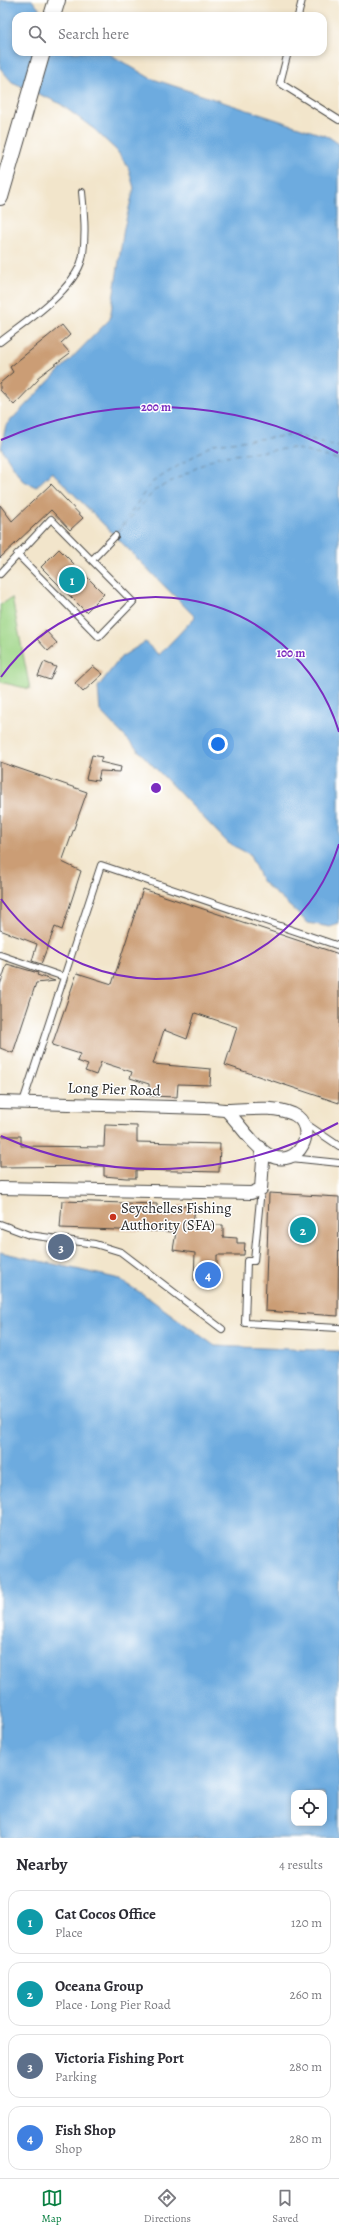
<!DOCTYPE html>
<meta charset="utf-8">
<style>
:root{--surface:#fff;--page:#f2f2f3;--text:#2b2b33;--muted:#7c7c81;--line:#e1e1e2;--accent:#0b8043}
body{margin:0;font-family:Alegreya,serif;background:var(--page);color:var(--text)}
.controls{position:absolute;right:12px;bottom:12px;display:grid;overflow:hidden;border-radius:8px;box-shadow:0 2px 6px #0003}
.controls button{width:36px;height:36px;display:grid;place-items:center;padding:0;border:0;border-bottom:1px solid var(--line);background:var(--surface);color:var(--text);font:20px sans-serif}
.you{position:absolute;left:218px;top:744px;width:14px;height:14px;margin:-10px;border:3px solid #fff;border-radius:50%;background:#1a73e8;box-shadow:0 0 0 6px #1a73e833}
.badge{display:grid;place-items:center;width:26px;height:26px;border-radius:50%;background:var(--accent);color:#fff;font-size:13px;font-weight:700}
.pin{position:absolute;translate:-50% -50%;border:2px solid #fff;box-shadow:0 1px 4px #0006}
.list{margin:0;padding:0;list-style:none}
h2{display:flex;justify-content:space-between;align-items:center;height:52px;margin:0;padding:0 16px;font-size:17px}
h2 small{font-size:13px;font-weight:400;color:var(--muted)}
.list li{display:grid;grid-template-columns:26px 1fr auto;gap:12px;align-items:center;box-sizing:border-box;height:64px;margin:0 8px 8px;padding:0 8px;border:1px solid var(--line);border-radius:12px}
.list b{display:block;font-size:15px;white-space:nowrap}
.list p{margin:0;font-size:13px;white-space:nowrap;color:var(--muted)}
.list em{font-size:13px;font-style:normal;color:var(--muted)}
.icon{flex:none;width:22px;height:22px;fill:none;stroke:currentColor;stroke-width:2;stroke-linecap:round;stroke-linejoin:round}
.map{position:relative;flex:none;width:339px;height:1838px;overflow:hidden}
.search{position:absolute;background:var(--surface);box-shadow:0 2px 6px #0003;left:12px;right:12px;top:12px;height:44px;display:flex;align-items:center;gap:10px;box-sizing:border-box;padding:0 14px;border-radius:12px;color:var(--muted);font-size:15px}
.sheet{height:340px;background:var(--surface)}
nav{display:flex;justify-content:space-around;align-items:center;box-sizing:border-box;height:56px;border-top:1px solid var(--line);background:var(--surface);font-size:11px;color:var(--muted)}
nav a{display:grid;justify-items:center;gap:2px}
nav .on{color:var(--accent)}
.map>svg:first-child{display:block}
.green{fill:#9fd587;stroke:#658059}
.water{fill:#6dabdf;stroke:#4c6b85;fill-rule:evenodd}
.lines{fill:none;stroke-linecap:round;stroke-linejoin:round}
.ferry{stroke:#455e73;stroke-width:1;stroke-dasharray:5 4;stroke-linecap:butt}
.building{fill:#cb9d75}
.lane-casing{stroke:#494743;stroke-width:8}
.street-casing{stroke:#494743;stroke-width:14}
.secondary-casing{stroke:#494743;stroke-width:18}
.lane{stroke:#fff;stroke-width:6}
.street{stroke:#fff;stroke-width:12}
.secondary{stroke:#fff;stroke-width:16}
.ring{fill:none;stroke:#7b2cbf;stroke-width:2}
.poi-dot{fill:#c8321e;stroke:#fff;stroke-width:1.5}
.labels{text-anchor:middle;stroke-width:3;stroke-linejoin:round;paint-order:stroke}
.street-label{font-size:15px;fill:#2b2b2b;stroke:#fff}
.poi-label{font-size:15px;fill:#2b2b2b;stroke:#fff;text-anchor:start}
.centre{fill:#7b2cbf;stroke:#fff;stroke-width:2}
.ring-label{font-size:12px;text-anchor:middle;font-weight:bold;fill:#7b2cbf;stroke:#fff;stroke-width:3;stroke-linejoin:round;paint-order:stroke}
</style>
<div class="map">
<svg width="339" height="1838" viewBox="0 0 339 1838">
<rect width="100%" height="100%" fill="#fff"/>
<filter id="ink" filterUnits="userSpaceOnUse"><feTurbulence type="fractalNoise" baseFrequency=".025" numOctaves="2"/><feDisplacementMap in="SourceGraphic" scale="8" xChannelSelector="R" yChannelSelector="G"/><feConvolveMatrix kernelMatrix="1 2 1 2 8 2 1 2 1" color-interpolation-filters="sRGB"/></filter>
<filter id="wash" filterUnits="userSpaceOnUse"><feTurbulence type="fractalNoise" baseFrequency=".012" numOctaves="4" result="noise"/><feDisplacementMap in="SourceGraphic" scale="16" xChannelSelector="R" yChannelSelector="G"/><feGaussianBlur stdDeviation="0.9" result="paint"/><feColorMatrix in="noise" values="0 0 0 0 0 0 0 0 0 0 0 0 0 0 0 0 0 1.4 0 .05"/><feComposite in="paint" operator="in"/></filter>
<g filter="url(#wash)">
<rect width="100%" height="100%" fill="#f2e5cb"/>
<path class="green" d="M12 598 30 689 0 682V605Z"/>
<path class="water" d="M0 0H32L45 16H16V52H106L150 78 329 137 339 144V924L330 927 308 923 262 881 249 854 228 843 100 711 98 687 121 657 145 642 159 655 195 617 52 472 36 487 22 480 1 448 6 425 110 319 124 228 134 188 128 167 117 151 94 129 59 103 12 82 0 68Z
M0 1252 116 1278 143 1294 215 1346 339 1351V1838H0ZM294 1793H324V1823H294Z"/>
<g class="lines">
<path class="ferry" d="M118 532 155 490 217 457 293 448 339 460
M116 534 151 483 213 444 295 435 339 447"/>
</g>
<g id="blocks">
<path class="building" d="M62 325 70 335 61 343 70 353 37 378 39 379 14 405 0 390V383L13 372 10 367Z
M51 484 83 518 70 530 51 510 0 558V505L12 521Z
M59 549 104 594 86 612 41 567Z
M46 631 57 643 48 651 37 639Z
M44 662 56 667 50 680 38 676Z
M93 666 103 674 83 692 75 683Z
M92 755 102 757 100 762 121 767 120 772 100 771 98 781 86 779Z
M0 762 87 792 62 862 81 871 62 930 55 927 41 964 32 961 37 944 0 930Z
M143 889 339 954V1103L225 1065 237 1027 195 1013 187 1039 164 1030 153 1064 211 1069 210 1085 178 1084 177 1097 149 1096V1084L130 1078 132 1072 101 1062 96 1075 85 1071 88 1065 77 1061 80 1054 52 1045 77 973 112 984Z
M7 964 38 973 37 975 55 981 36 983 13 1053 0 1048V985Z
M105 1125 137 1126V1142L220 1144 219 1172 136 1170V1178H126L104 1176V1166L0 1167V1136H21V1146L104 1147Z
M269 1193 339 1197 338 1316 265 1311Z
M62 1201 157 1204V1210H178L179 1205 195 1207 193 1225H223V1237L237 1238V1243H245L244 1255H217V1281L194 1280 195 1253 173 1250 176 1232 60 1228Z"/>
</g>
</g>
<g filter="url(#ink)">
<use href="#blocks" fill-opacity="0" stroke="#494743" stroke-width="1"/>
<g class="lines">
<g class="lane-casing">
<path id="lane" d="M298 16 302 0
M288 52 280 83 339 120
M0 342C25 322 79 288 83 254 86 233 84 212 82 192
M92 560 115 536
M0 574 51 519 133 602 99 637 17 554
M0 955 64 977
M23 1102 101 865 339 946
M305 1123 339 1146
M291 1158 339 1163
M261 1189 254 1261H247L245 1323 339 1328
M0 1224 29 1235 95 1244 121 1252 222 1329"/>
</g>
<g class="street-casing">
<path id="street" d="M0 1102 205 1108C212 1108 219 1110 226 1110 249 1110 271 1105 293 1114 320 1127 299 1171 269 1155 252 1145 240 1124 226 1110
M0 1188 251 1193 261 1189 263 1161 260 1147"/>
</g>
<g class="secondary-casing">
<path id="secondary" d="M52 16 57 0
M0 197 42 52"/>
</g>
<use href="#lane" class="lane"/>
<use href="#street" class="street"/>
<use href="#secondary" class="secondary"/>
</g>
</g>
<g class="ring">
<path d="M339 844A191 191 0 0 1 1 899M1 677A191 191 0 0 1 339 732"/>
<path d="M338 1123A381 381 0 0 1 1 1136M1 440A381 381 0 0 1 338 453"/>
</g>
<circle class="poi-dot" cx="113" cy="1217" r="4"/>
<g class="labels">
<g class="street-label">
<text transform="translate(114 1089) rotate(2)" y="5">Long Pier Road</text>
</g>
<g class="poi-label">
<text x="121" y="1213">Seychelles Fishing<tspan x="121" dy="17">Authority (SFA)</tspan></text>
</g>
</g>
<circle cx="156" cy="788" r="6" class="centre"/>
<g class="ring-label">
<text x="156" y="411">200 m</text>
<text x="291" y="657">100 m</text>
</g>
</svg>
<div class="controls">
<button><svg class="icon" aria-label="locate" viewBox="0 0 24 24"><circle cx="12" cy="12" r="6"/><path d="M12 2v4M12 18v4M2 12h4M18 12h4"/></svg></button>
</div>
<div class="you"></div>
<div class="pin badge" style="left:72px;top:580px;background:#0f9aa8">1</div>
<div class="pin badge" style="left:303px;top:1230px;background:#0f9aa8">2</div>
<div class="pin badge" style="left:61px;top:1247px;background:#5c6f8a">3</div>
<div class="pin badge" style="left:208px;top:1275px;background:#3f7fe0">4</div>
<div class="search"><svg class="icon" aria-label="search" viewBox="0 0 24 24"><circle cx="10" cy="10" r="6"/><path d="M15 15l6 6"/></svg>Search here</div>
</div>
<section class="sheet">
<h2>Nearby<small>4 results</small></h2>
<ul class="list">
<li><span class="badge" style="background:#0f9aa8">1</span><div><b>Cat Cocos Office</b><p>Place</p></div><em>120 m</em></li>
<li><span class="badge" style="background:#0f9aa8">2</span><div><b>Oceana Group</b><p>Place · Long Pier Road</p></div><em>260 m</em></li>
<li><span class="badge" style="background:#5c6f8a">3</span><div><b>Victoria Fishing Port</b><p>Parking</p></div><em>280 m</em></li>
<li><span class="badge" style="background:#3f7fe0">4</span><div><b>Fish Shop</b><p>Shop</p></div><em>280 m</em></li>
</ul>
</section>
<nav>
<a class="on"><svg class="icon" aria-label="map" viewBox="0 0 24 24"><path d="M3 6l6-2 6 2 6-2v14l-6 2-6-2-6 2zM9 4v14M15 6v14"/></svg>Map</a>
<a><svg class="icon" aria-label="directions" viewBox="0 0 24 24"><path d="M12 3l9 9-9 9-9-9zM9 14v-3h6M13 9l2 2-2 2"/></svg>Directions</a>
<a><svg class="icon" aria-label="saved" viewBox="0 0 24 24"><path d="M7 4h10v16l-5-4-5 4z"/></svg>Saved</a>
</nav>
